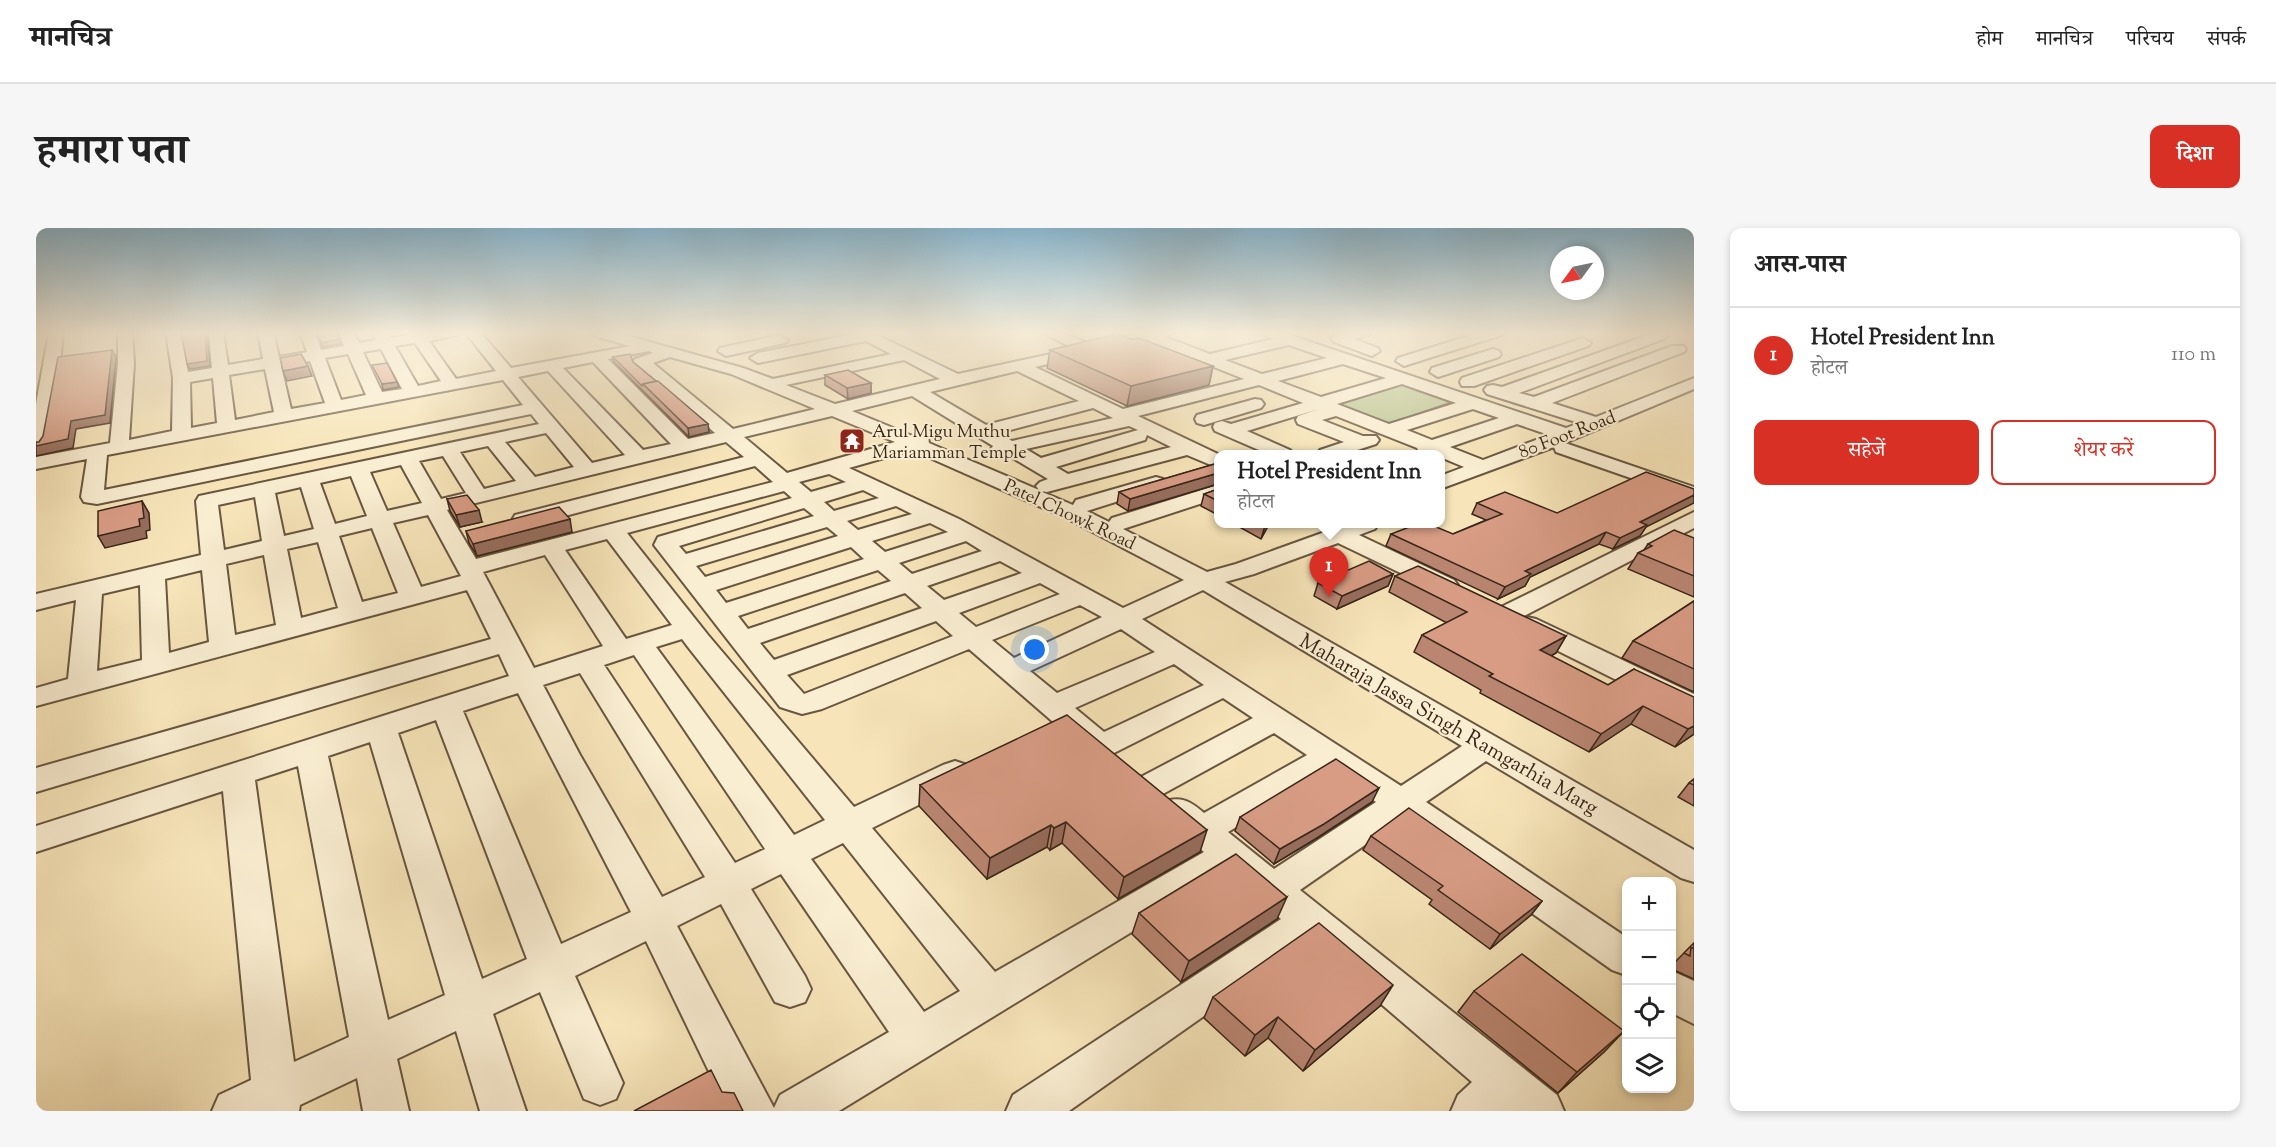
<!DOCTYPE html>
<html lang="hi">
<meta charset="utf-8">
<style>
:root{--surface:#fff;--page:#f6f6f6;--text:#222;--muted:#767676;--line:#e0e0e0;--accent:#d93025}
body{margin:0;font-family:"Sorts Mill Goudy","Noto Serif Devanagari",serif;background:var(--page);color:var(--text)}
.controls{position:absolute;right:18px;bottom:18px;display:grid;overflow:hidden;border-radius:12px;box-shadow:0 3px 9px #0003}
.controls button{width:54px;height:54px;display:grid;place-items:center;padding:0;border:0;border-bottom:2px solid var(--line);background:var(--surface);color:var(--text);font:30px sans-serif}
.compass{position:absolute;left:1514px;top:18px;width:54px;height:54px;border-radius:50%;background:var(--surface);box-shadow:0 3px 9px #0003;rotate:237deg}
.you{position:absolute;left:999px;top:422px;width:21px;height:21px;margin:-15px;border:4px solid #fff;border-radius:50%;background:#1a73e8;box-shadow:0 0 0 9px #1a73e833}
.badge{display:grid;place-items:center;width:39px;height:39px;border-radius:50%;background:var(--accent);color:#fff;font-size:20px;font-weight:700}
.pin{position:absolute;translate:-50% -50px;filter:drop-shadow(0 2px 3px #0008)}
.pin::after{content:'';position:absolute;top:32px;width:21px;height:18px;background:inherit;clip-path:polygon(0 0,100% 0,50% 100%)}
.popup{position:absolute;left:1178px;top:222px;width:231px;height:78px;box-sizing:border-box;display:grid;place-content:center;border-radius:12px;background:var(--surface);filter:drop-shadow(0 2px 4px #0005);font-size:20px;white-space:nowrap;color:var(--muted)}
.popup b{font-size:22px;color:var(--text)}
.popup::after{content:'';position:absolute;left:50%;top:100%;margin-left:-12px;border:12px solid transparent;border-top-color:var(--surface)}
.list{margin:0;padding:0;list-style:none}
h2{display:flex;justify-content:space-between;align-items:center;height:78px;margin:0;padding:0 24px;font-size:26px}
h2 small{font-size:20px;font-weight:400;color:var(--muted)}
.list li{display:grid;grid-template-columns:39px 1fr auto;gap:18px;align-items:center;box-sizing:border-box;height:96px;padding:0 24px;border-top:2px solid var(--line)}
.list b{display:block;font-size:22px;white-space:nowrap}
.list p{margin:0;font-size:20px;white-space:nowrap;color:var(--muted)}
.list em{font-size:20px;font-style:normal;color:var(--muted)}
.actions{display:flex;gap:12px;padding:18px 24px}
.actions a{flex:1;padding:14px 0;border:2px solid var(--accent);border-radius:12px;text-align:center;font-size:21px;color:var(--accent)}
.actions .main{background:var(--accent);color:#fff}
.icon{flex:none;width:33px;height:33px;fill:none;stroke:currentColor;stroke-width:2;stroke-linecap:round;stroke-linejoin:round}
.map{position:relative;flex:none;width:1658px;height:883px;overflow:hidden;border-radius:12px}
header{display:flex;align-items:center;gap:36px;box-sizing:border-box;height:84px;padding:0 30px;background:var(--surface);border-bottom:2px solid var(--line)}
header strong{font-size:28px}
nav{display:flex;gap:33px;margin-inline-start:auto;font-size:21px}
.intro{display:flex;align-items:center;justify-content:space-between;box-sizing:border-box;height:144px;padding:0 36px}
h1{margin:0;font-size:42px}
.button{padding:15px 27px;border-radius:12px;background:var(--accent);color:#fff;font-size:21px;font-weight:700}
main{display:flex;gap:36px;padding:0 36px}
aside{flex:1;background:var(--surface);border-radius:12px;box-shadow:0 3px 9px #0003}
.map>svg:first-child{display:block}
.green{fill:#bac591;stroke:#797654;stroke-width:1.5}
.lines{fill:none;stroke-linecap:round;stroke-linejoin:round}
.minor-casing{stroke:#685640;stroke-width:4}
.minor{fill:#faeed2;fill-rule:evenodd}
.wall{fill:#ba8672;stroke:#382618;stroke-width:1.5}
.shaded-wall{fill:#976d5d;stroke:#382618;stroke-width:1.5}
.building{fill:#d89c85;stroke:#382618;stroke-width:1.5}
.labels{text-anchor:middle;stroke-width:4.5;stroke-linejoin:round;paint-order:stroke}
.far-poi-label{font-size:18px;fill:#382618;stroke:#faeed2;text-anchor:start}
.far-street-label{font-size:18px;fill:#382618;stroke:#faeed2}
.street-label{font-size:21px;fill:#382618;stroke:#faeed2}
</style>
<header>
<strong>मानचित्र</strong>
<nav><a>होम</a><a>मानचित्र</a><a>परिचय</a><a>संपर्क</a></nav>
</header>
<div class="intro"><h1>हमारा पता</h1><a class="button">दिशा</a></div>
<main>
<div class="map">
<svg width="1658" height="883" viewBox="0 0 1658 883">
<rect width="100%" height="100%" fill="#f7e5b9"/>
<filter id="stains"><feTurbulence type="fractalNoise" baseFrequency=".00333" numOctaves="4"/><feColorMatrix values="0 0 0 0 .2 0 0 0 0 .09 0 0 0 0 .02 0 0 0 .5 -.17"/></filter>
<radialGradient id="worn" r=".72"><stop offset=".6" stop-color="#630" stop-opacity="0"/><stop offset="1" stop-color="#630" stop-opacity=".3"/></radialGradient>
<path class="green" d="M1370 153 1424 171 1347 198 1290 176Z"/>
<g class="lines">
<g class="minor-casing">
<path id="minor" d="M13 104H27L23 148 10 216 7 220 0 222V176Z
M82 104H96L98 135 93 212 136 203 137 150 130 104H144L152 144 176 140 173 104H187L192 137 227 131 222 104H237L243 129 271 124 264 104H279L285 122 308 118 303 104H318L323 115 340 112 336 104H351L354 110 373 107 372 104H424L422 107 393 113 420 151 460 143 429 104H444L475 140 594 118 555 107 553 104H578L707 140 737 151 855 126 830 113 722 135 714 130 722 125 828 104 837 105 922 146 1038 121 1006 104H1026L1055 117 1110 104H1138L1129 109 1174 126 1237 111 1223 104H1245L1530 200 1543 195 1451 166 1448 162 1451 158 1457 157 1466 159 1618 105H1628L1631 108 1628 111 1483 165 1498 169 1636 118H1648L1650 121 1648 124 1516 175 1560 189 1658 150V161L1529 215 1658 259V272L1520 224 1518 219 1404 261V248L1428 239 1404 229V226L1383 225 1381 220 1300 188 1286 192 1327 208H1340L1343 212 1340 216 1309 226H1281L1284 222 1308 214 1262 196 1260 192 1262 188 1283 181 1211 203 1254 222 1257 226H1232L1179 203 1177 199 1179 195 1186 193 1195 196 1267 175 1223 157 1102 188 1182 226V240L1151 227 1011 264 1004 263 1037 277 1040 272 1113 251 1120 249 1127 251 1130 255 1127 259 1051 283 1073 294 1076 290 1182 257V270L1087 301 1171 344 1200 336 1311 296H1342L1339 301 1323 307 1418 352 1422 357 1418 362 1409 365 1400 362 1302 315 1218 346 1189 354 1658 622V654L1645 650 1450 533 1390 574 1590 709V747L1576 742 1365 592 1264 662 1521 867 1528 883H1415L1422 867 1436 854 1273 714 1033 883H970L977 867 1245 691 1192 645 803 883H692L610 713 539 748 587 855 580 871 564 877 548 871 504 764 457 786 490 883H444L420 803 361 831 373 883H327L321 850 264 877 263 883H176L183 867 215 852 187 563 0 624V598L473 448 463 426 0 564V540L455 411 431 362 0 478V460L32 451 40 372 0 382V366L165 327 160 273 163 268 503 196 495 186 61 276 48 274 45 269 51 231 0 241V229L74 215 82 135ZM1112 113 1208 151 1087 181 999 139ZM379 115 405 153 382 158 359 118ZM1253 117 1291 130 1226 146 1189 132ZM345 121 366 161 346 164 327 124ZM613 123 617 125 599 131 597 134 599 137 679 205 652 211 572 131ZM312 126 330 167 305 172 289 130ZM634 129 695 146 779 181 697 201 617 135ZM868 132 904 151 799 176 750 157ZM274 133 289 175 255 181 245 138ZM557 134 635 216 607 222 527 140ZM1307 136 1350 150 1285 169 1242 153ZM229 141 238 184 199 192 193 147ZM512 143 589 227 556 235 482 149ZM981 143 1043 173 950 197 894 164ZM177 150 181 195 155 200 154 154ZM467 152 487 177 68 262 71 227ZM1366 156 1420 175 1353 196 1301 176ZM876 168 957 218 955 221 958 225 970 226 1012 251 1004 254 1000 258 1003 262 893 215 892 209H879L816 183ZM1057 180 1077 190 976 213 963 205ZM1437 181 1463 190 1396 212 1371 202ZM796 188 859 214 751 245 708 209ZM1481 196 1513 207 1447 232 1414 219ZM1093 198 1102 202 1005 230 990 221ZM510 205 538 239 499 249 469 214ZM1111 207 1135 219 1032 246 1020 239 1109 212ZM690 214 708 229 479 287 476 292 479 297 487 299 719 238 737 254 440 331 411 282ZM452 218 480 253 448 261 424 224ZM876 222 1034 292 1148 352 1087 380 923 291 813 240ZM407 228 430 265 405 271 383 233ZM365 237 386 275 351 283 334 244ZM793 246 810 254 775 264 763 254ZM315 248 331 288 299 296 284 255ZM265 259 278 301 248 308 239 265ZM827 262 843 270 798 283 788 274ZM748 263 756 270 622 309 618 317 744 479 766 486 786 481 933 421 1054 526 1065 529 1076 526 1187 470 1217 490 1101 551 1096 559 1101 567 1113 571 1125 567 1238 505 1271 527 1168 585C1155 574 1147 568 1129 573L1124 582 1129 591 1168 624 959 744 836 600 931 553 935 545 931 537 919 533 907 537 818 579 672 407 591 305ZM219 269 226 313 188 322 182 277ZM860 278 876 286 822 302 811 293ZM768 280 778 288 650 326 643 318ZM392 287 425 348 385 359 357 295ZM894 295 912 304 849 324 836 313ZM791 299 802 308 669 349 660 338ZM336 300 362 365 326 374 303 308ZM571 311 636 397 590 411 529 322ZM930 313 946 323 876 346 863 335ZM282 314 302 380 265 390 251 321ZM815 319 828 331 690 375 680 362ZM228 327 240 397 199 407 190 336ZM509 327 567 418 498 440 447 344ZM964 333 986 345 908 372 891 358ZM166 342 173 414 133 425 129 351ZM842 342 855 353 712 401 702 388ZM1004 355 1024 366 940 399 923 385ZM104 357 106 432 61 443 66 366ZM1167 362 1426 518 1365 558 1106 391ZM869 365 886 380 738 432 724 415ZM1044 377 1066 389 978 430 956 412ZM900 393 917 408 768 466 751 447ZM1085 401 1119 424 1021 465 994 443ZM646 411 652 419 789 592 758 607 620 419ZM598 427 729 621 699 635 568 437ZM1138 436 1168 457 1068 504 1039 480ZM544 445 669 649 626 669 544 527 507 457ZM482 465 595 684 525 716 427 483ZM400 492 491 731 446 751 362 505ZM334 514 409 767 352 792 292 528ZM262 538 313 809 258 834 219 552ZM1294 543 1340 574 1238 641 1192 604ZM807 615 924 763 888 784 775 631ZM745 646 853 804 744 867 738 880 641 698 685 676 739 774 754 779 769 774 775 761 769 748 715 661Z
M1311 104H1335L1333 107 1318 111 1342 120 1344 123 1336 128 1298 114 1295 111 1298 108Z
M1445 104H1468L1466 107 1374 136 1368 138 1360 133 1362 130Z
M744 107 752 112 749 115 690 128 682 123 684 120Z
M1547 110 1555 115 1552 118 1438 158H1426L1424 154 1426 150Z
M1457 121 1463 123 1465 126 1463 129 1402 149 1394 144 1396 140Z
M1219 171 1225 172 1228 176 1225 180 1168 197 1161 195 1159 191 1161 187Z
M1658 284V300L1482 391 1491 389 1500 391 1658 466V488L1647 485 1482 403 1478 397 1481 391 1470 395 1461 393 1457 387 1461 381Z
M1636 743 1658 753V796L1636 785Z"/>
</g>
<use href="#minor" class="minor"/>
</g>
<path class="wall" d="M1014 122 1177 138 1173 157 1091 178 1011 140Z
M577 129 597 134 672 196 673 204 653 209 578 134Z
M789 147 835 155V165L812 171 789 157Z
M1182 235V256L1092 283 1081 276 1083 264Z
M1182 261V287L1165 278 1168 266Z
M411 271 446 294 424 299 414 283Z
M1441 275 1521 285 1610 299 1604 308 1577 321 1563 316 1494 349 1489 358 1462 371 1350 318 1355 306H1417L1450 292 1436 286Z
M1198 296H1233L1225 311Z
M430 303 536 304 441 328 433 315Z
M1658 310V369L1592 341 1602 325 1608 322 1612 316Z
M1357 346 1352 358 1301 381 1278 368 1282 355Z
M1359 348 1530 408 1520 425 1515 428 1572 457 1598 441 1658 506 1639 519 1595 496 1553 524 1444 465 1445 462 1378 424 1386 407 1411 395 1353 364Z
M1658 373V464L1586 430 1597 413Z
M1658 551V578L1642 569 1653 555Z
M884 557 1164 624 1082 671 1026 615 1014 622 1011 619 951 651 883 578Z
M1336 574 1281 610 1238 636 1199 603 1204 589Z
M1335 608 1506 673 1495 687 1454 721 1393 676 1396 672 1327 622Z
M1103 685 1241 691 1145 754 1096 706Z
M1658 715V751L1640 743 1635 748V738Z
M1438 763 1588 803 1568 824 1522 865 1422 784Z
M1177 769 1344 778 1267 843 1232 810 1209 828 1168 790Z"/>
<path class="shaded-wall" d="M169 104H171L174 138 154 141 151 136Z
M303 111 305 116 287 119 285 115Z
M76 122 80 129 74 195 40 201 37 220 0 228V218Z
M272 138 276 148 251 153 247 143Z
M1177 138 1173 157 1091 178 1095 158Z
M361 154 363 159 347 162 346 156Z
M835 155V165L812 171 811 160Z
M672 196 673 204 653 209 652 200Z
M1182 245V256L1092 283 1094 271Z
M1658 267V275L1610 299 1604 308 1577 321 1584 310 1604 294Z
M106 273 113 285 114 302 110 303 111 310 69 320 62 308Z
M443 282 446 294 424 299 420 287Z
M534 291 536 304 441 328 437 316Z
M1231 296H1233L1225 311 1229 298Z
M1570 304 1563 316 1494 349 1489 358 1462 371 1469 359 1489 343Z
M1357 346 1352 358 1301 381 1306 368Z
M1530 408 1520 425 1494 439 1504 422Z
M1607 478 1595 496 1553 524 1565 506Z
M1658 498V506L1639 519 1652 501Z
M1343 560 1336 574 1281 610 1238 636 1244 621Z
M1030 594 1026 615 1014 622 1018 600Z
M1015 597 1011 619 951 651 954 630Z
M1171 602 1164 624 1082 671 1088 649Z
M1251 669 1241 691 1145 754 1153 733Z
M1506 673 1495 687 1454 721 1464 706Z
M1357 757 1344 778 1267 843 1279 822Z
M1242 789 1232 810 1209 828 1219 807Z
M1588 803 1568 824 1522 865 1541 844Z"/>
<path class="building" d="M145 104H169L171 133 151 136Z
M281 104H301L303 111 285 115Z
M1081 106 1096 111 1103 110 1177 138 1095 158 1014 122Z
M76 122 69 187 35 193 32 211 0 218V214H3L7 208 22 129Z
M265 126 272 138 247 143 244 130Z
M594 126 597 134 620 153 607 156 606 158 577 129Z
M351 135 361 154 346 156 336 137Z
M812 142 835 155 811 160 789 147Z
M622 153 672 196 652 200 607 156Z
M1182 235V245L1094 271 1083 264Z
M1610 244 1658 261V267L1604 294 1611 297 1584 310 1570 304 1489 343 1495 346 1469 359 1355 306 1381 296H1393L1417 306 1466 286 1441 275 1469 264 1521 285Z
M1182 261V273L1168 266Z
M431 267 443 282 420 287 411 271Z
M106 273 108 290 103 291 104 298 62 308V283Z
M523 279 534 291 437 316 430 303Z
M1638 302 1658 310V348L1602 325 1616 318 1612 316Z
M1333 333 1357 346 1306 368 1282 355Z
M1382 338 1530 408 1504 422 1572 457 1598 441 1658 469V498L1652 501 1607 478 1565 506 1453 448 1457 446 1386 407 1431 384 1359 348Z
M1658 373V441L1597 413Z
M1031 487 1171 602 1088 649 1030 594 1018 600 1015 597 954 630 884 557Z
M1300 531 1343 560 1288 596 1244 621 1204 589Z
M1658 551V557L1653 555Z
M1373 580 1506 673 1464 706 1402 662 1407 658 1335 608Z
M1200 626 1251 669 1153 733 1103 685Z
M1283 695 1357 757 1279 822 1242 789 1219 807 1177 769Z
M1658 715V721L1655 719 1654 728 1648 725Z
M1486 726 1588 803 1541 844 1438 763Z
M675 842 686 864 698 865 707 883H598Z"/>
<linearGradient id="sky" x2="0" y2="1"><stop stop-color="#8ab8d1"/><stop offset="0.46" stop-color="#fbf3e0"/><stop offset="1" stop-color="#fbf3e0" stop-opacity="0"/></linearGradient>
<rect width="1658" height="228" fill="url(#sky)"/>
<defs>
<g id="temple-square" transform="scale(1.35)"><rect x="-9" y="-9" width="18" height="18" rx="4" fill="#8f2418" stroke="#faeed2"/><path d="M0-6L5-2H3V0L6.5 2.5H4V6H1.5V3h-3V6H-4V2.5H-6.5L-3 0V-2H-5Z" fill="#fff"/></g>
</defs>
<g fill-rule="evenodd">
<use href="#temple-square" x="816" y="213"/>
</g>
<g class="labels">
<g class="far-poi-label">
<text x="836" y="209">Arul Migu Muthu<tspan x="836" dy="21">Mariamman Temple</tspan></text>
</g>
<g class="far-street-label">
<text transform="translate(1531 206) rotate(-21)" y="6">80 Foot Road</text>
<text transform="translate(1034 286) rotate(25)" y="6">Patel Chowk Road</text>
</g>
<g class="street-label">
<text transform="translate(1413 496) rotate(30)" y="7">Maharaja Jassa Singh Ramgarhia Marg</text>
</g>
</g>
<rect width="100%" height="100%" filter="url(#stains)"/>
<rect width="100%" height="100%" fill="url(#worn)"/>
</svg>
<div class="controls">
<button>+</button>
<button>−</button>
<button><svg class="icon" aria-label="locate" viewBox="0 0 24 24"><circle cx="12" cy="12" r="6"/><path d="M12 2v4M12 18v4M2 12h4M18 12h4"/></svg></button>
<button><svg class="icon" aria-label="layers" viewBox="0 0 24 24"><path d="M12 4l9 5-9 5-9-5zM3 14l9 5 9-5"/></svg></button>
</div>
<svg class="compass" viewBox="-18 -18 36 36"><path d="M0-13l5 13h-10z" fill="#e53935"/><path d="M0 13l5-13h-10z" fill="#767676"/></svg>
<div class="you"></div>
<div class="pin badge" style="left:1293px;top:369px">1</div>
<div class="popup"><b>Hotel President Inn</b>होटल</div>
</div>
<aside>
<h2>आस-पास<small></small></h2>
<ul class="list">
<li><span class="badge">1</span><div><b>Hotel President Inn</b><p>होटल</p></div><em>110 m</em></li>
</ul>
<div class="actions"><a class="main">सहेजें</a><a>शेयर करें</a></div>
</aside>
</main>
